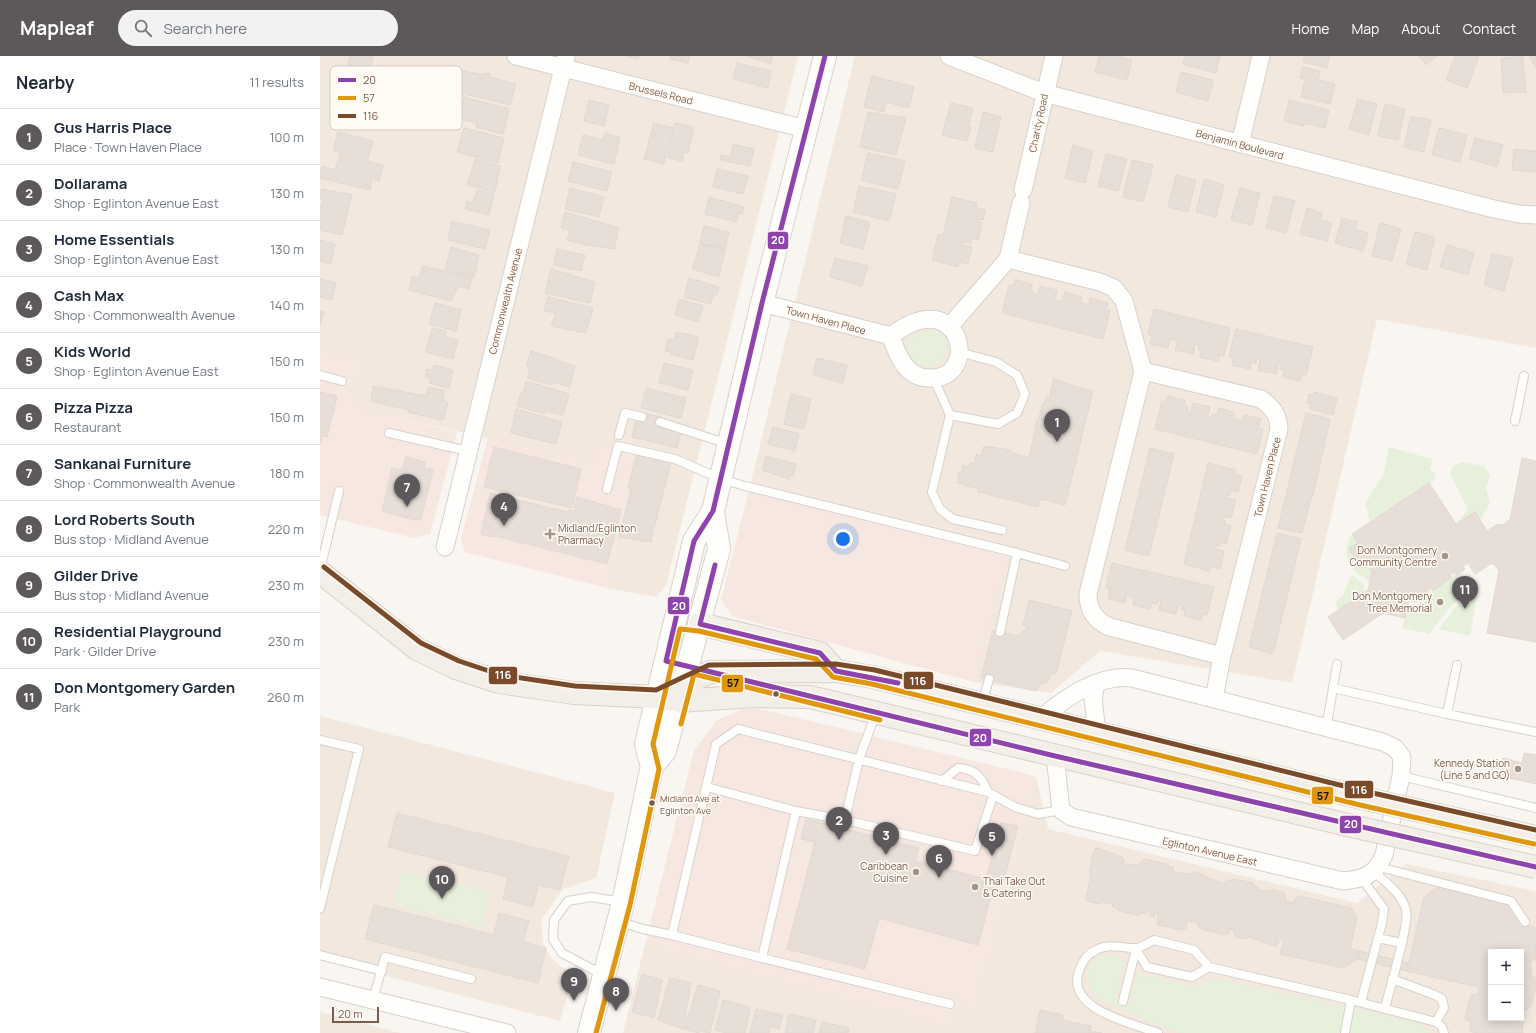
<!DOCTYPE html>
<meta charset="utf-8">
<style>
:root{--surface:#fff;--page:#f2f2f3;--text:#1f2937;--muted:#747a83;--line:#e0e1e3;--accent:#5c585b}
body{margin:0;font-family:Manrope,sans-serif;background:var(--page);color:var(--text)}
.controls{position:absolute;right:12px;bottom:12px;display:grid;overflow:hidden;border-radius:0px;box-shadow:0 2px 10px #0003}
.controls button{width:36px;height:36px;display:grid;place-items:center;padding:0;border:0;border-bottom:1px solid var(--line);background:var(--surface);color:var(--text);font:20px sans-serif}
.scale{position:absolute;left:12px;bottom:10px;width:47px;box-sizing:border-box;padding-left:4px;border:2px solid #7a5c4d;border-top:0;font-size:11px;line-height:14px;white-space:nowrap;color:#7a5c4d;-webkit-text-stroke:3px #fffaf3;paint-order:stroke}
.you{position:absolute;left:523px;top:483px;width:14px;height:14px;margin:-10px;border:3px solid #fff;border-radius:50%;background:#1a73e8;box-shadow:0 0 0 6px #1a73e833}
.badge{display:grid;place-items:center;width:26px;height:26px;border-radius:50%;background:var(--accent);color:#fff;font-size:13px;font-weight:700}
.pin{position:absolute;translate:-50% -33px;filter:drop-shadow(0 1px 2px #0008)}
.pin::after{content:'';position:absolute;top:21px;width:14px;height:12px;background:inherit;clip-path:polygon(0 0,100% 0,50% 100%)}
.list{margin:0;padding:0;list-style:none}
h2{display:flex;justify-content:space-between;align-items:center;height:52px;margin:0;padding:0 16px;font-size:17px}
h2 small{font-size:13px;font-weight:400;color:var(--muted)}
.list li{display:grid;grid-template-columns:26px 1fr auto;gap:12px;align-items:center;box-sizing:border-box;height:56px;padding:0 16px;border-top:1px solid var(--line)}
.list b{display:block;font-size:15px;white-space:nowrap}
.list p{margin:0;font-size:13px;white-space:nowrap;color:var(--muted)}
.list em{font-size:13px;font-style:normal;color:var(--muted)}
.icon{flex:none;width:22px;height:22px;fill:none;stroke:currentColor;stroke-width:2;stroke-linecap:round;stroke-linejoin:round}
.map{position:relative;flex:none;width:1216px;height:977px;overflow:hidden}
header{display:flex;align-items:center;gap:24px;box-sizing:border-box;height:56px;padding:0 20px;background:var(--accent);color:#fff}
header strong{font-size:19px}
nav{display:flex;gap:22px;margin-inline-start:auto;font-size:14px}
.search{width:280px;height:36px;background:var(--page);display:flex;align-items:center;gap:10px;box-sizing:border-box;padding:0 14px;border-radius:22px;color:var(--muted);font-size:15px}
main{display:flex}
aside{flex:1;background:var(--surface)}
.map>svg:first-child{display:block}
.residential{fill:#f2e8de;fill-rule:evenodd}
.commercial{fill:#f6e8e1}
.green{fill:#e7f0db}
.building{fill:#e6ded7;stroke:#e2d8d2;fill-rule:evenodd}
.lines{fill:none;stroke-linecap:round;stroke-linejoin:round}
.lane-casing{stroke:#d7d1cb;stroke-width:10}
.street-casing{stroke:#d7d1cb;stroke-width:19}
.secondary-casing{stroke:#d9d2cb;stroke-width:24}
.primary-casing{stroke:#dad1cc;stroke-width:24}
.lane{stroke:#fefefd;stroke-width:8}
.street{stroke:#fefefd;stroke-width:17}
.secondary{stroke:#fefefd;stroke-width:22}
.primary{stroke:#f3eee8;stroke-width:22}
.primary-bridge-casing{stroke:#dad1cc;stroke-width:24;stroke-linecap:butt}
.primary-bridge{stroke:#f3eee8;stroke-width:22}
.bus-1-casing{stroke:#fffaf3;stroke-width:8}
.bus-2-casing{stroke:#fffaf3;stroke-width:8}
.bus-3-casing{stroke:#fffaf3;stroke-width:8}
.bus-1{stroke:#8e44ad;stroke-width:5}
.bus-2{stroke:#de970f;stroke-width:5}
.bus-3{stroke:#7a4b2a;stroke-width:5}
.poi-dot{fill:#a69286;stroke:#fffaf3;stroke-width:1.5}
.bus-dot{fill:#7a5c4d;stroke:#fffaf3;stroke-width:1.5}
.labels{text-anchor:middle;stroke-width:3;stroke-linejoin:round;paint-order:stroke}
.bus-label{font-size:9px;fill:#7a5c4d;stroke:#fffaf3;text-anchor:start}
.street-label{font-size:10px;fill:#7a5c4d;stroke:#fffaf3}
.poi-label{font-size:10px;fill:#7a5c4d;stroke:#fffaf3;text-anchor:end}
.key{fill:#fffaf3;stroke:#d7cbc1;stroke-width:1}
.key-label{font-size:11px;fill:#7a5c4d}
.line-badge{stroke:#fffaf3;stroke-width:1.5}
.badge-label{font-size:11px;text-anchor:middle;font-weight:bold;fill:#fff}
.pale-badge-label{font-size:11px;text-anchor:middle;font-weight:bold;fill:#111}
</style>
<header>
<strong>Mapleaf</strong>
<div class="search"><svg class="icon" aria-label="search" viewBox="0 0 24 24"><circle cx="10" cy="10" r="6"/><path d="M15 15l6 6"/></svg>Search here</div>
<nav><a>Home</a><a>Map</a><a>About</a><a>Contact</a></nav>
</header>
<main>
<aside>
<h2>Nearby<small>11 results</small></h2>
<ul class="list">
<li><span class="badge">1</span><div><b>Gus Harris Place</b><p>Place · Town Haven Place</p></div><em>100 m</em></li>
<li><span class="badge">2</span><div><b>Dollarama</b><p>Shop · Eglinton Avenue East</p></div><em>130 m</em></li>
<li><span class="badge">3</span><div><b>Home Essentials</b><p>Shop · Eglinton Avenue East</p></div><em>130 m</em></li>
<li><span class="badge">4</span><div><b>Cash Max</b><p>Shop · Commonwealth Avenue</p></div><em>140 m</em></li>
<li><span class="badge">5</span><div><b>Kids World</b><p>Shop · Eglinton Avenue East</p></div><em>150 m</em></li>
<li><span class="badge">6</span><div><b>Pizza Pizza</b><p>Restaurant</p></div><em>150 m</em></li>
<li><span class="badge">7</span><div><b>Sankanai Furniture</b><p>Shop · Commonwealth Avenue</p></div><em>180 m</em></li>
<li><span class="badge">8</span><div><b>Lord Roberts South</b><p>Bus stop · Midland Avenue</p></div><em>220 m</em></li>
<li><span class="badge">9</span><div><b>Gilder Drive</b><p>Bus stop · Midland Avenue</p></div><em>230 m</em></li>
<li><span class="badge">10</span><div><b>Residential Playground</b><p>Park · Gilder Drive</p></div><em>230 m</em></li>
<li><span class="badge">11</span><div><b>Don Montgomery Garden</b><p>Park</p></div><em>260 m</em></li>
</ul>
</aside>
<div class="map">
<svg width="1216" height="977" viewBox="0 0 1216 977">
<rect width="100%" height="100%" fill="#f9f5f0"/>
<path class="residential" d="M0 0H478L346 529 336 541 287 532 317 395 274 406 31 351 42 307 0 296Z
M535 0H1216V292L1057 263 972 627 780 595 731 637 654 626 690 488 432 422Z
M0 660 295 737 276 822 243 833 221 864 223 886 231 902 253 921 240 965 0 903Z
M716 720 728 773 1037 847 1086 808 1216 835V977H303L325 888 632 971 638 946 655 951ZM1171 896H1201V962H1171Z
M0 956 80 977H0Z"/>
<path class="commercial" d="M0 296 42 307 32 351 137 376 110 478 94 482 0 459Z
M168 381 273 406 277 384 317 395 287 532 145 496 141 483Z
M432 422 691 488 654 626 412 560 401 544Z
M429 650 716 720 655 951 638 946 632 971 325 888 374 694 397 664Z"/>
<path class="green" d="M614 274 623 277 629 286C623 320 591 318 587 287 594 277 602 275 614 274Z
M1069 391 1112 403 1110 413 1116 418 1113 426 1050 465 1045 448 1064 417Z
M1142 406 1164 410 1170 419 1166 432 1170 447 1148 484 1137 467 1148 453 1130 417 1133 410Z
M1031 478 1059 519 1049 526C1045 521 1041 520 1036 516 1023 504 1026 493 1031 478Z
M1134 518 1140 519 1146 531 1109 578 1082 572 1086 559 1113 535 1132 522Z
M1034 520 1044 529V541L1018 557 1016 546 1024 538 1030 521Z
M1155 531 1158 532 1150 580 1119 573 1150 532Z
M81 815 170 836 162 870 74 849Z
M783 900 804 903 796 945 810 948 818 918 874 931 895 923 1099 967 1109 977H860L783 945C765 935 761 908 783 900Z"/>
<path class="building" d="M30 0H53L49 18 27 12Z
M306 0H319L318 3Z
M351 0H370L368 7 350 3Z
M426 0H453L451 8Z
M779 0H798L812 4 807 24 775 16Z
M865 0H900L896 17 863 8Z
M985 0H1010L1007 12 983 6Z
M1098 0H1117L1106 9Z
M1135 0H1159L1147 32 1126 24Z
M1203 0 1206 36 1183 37 1181 2Z
M1209 0H1216V12Z
M417 7 451 15 448 32 413 23Z
M982 11 1000 15 998 24 1015 28 1010 48 981 41 985 23 980 22Z
M139 14 164 19V17L170 18 169 21 196 28 190 49 137 36 138 30 135 29Z
M861 16 893 24 888 45 856 36Z
M552 20 594 31 589 52 566 46 564 56 544 51Z
M144 41 189 53 183 78 156 71 157 67 139 63Z
M1038 43 1057 48 1049 79 1029 73Z
M269 44 289 49 284 70 264 65Z
M969 44 1009 54 1005 72 984 67V70L964 65Z
M631 47 653 52 648 70 651 71 647 85 622 79Z
M1065 48 1085 53 1078 84 1058 80Z
M548 56 586 62 576 99 540 91Z
M663 56 681 61 673 96 655 92Z
M1091 60 1111 64 1104 96 1084 91Z
M334 67 353 72 344 108 324 103Z
M355 67 374 71 368 97 364 96 362 105 348 102Z
M144 72 184 82 178 107 137 96Z
M1119 72 1147 79 1140 106 1112 99Z
M18 76 53 85 48 103 13 95Z
M285 77 300 81 294 108 258 99 263 79 283 84Z
M1155 82 1183 89 1177 111 1149 103Z
M413 88 434 93 430 110 400 104 401 99 410 101Z
M753 89 773 95 765 127 745 122Z
M1194 93 1216 95V116L1192 114Z
M548 97 585 105 578 133 541 124Z
M20 98 63 109 59 125 52 123 50 134 0 122 2 110 15 114Z
M786 98 807 103 798 135 778 130Z
M155 103 180 110 175 136 147 129Z
M812 104 833 109 823 146 803 141Z
M253 106 292 116 287 135 248 125Z
M397 113 428 120 423 138 393 131Z
M856 119 876 124 868 156 848 151Z
M884 123 904 129 896 161 876 156Z
M539 130 576 138 569 165 533 156Z
M250 132 284 141 279 161 245 153Z
M920 132 940 137 932 169 911 164Z
M2 133 32 139 22 179 0 174V154L3 144 0 142Z
M157 134 174 138 169 159 145 153 147 145 153 147Z
M954 140 975 145 966 177 946 172Z
M389 141 424 151 422 158 419 157 417 166 385 158Z
M632 141 657 147 656 152 666 154 663 164 657 163 656 165 662 167 658 184 652 183 651 187 644 185 643 189 652 191 648 208 639 206 638 211 612 204 618 178 623 179Z
M987 152 1002 157 1000 164 1012 167 1007 185 980 178Z
M245 156 299 172 294 193 266 189 247 184 250 174 241 172Z
M526 160 550 166 543 193 520 187Z
M1022 162 1037 166 1035 173 1048 177 1043 195 1015 187Z
M132 165 170 174 165 193 128 184Z
M1060 167 1081 173 1072 205 1052 200Z
M384 170 409 176 405 193 380 187Z
M1095 176 1115 181 1107 214 1086 208Z
M0 184 15 188 11 208 0 205Z
M380 188 405 194 399 221 372 213Z
M1127 189 1154 197 1148 219 1120 211Z
M131 191 159 199 154 221 125 214Z
M237 193 265 199 261 215 234 209Z
M1172 197 1193 202 1184 235 1164 229Z
M515 202 548 210 542 230 510 221Z
M103 210 152 222 149 233 138 230 131 245 89 234 92 220 99 222Z
M231 213 275 226 270 247 225 237Z
M369 222 399 231 397 239 393 238 391 248 364 241Z
M0 223 16 227 12 244 0 241Z
M695 224 712 228 710 235 714 236 713 239H717L720 230 737 234 735 244 742 246 745 236 762 241 761 247 769 249 770 242 788 247 786 253 790 255 783 283 682 257 689 229 693 230Z
M228 241 273 252 266 277 231 270 236 257 224 255Z
M359 243 383 250 378 266 355 259Z
M115 247 141 254 136 275 109 268Z
M834 253 910 272 904 300 899 299 898 305 880 301 882 294H878L879 289 875 288 873 298 855 294 858 284 850 283 848 292 830 288 832 279 828 278Z
M0 255 4 256 0 269Z
M112 272 126 275 125 281 138 284 133 303 106 296Z
M916 273 993 291 986 319 982 318 980 325 963 321 964 314 960 313 961 309 958 308 956 318 938 314 940 304 937 303 936 307 931 306 930 313 912 309 913 302 909 301Z
M356 276 379 281 373 304 350 298 351 296 345 295 348 283 354 284Z
M211 295 238 303 237 305 255 310 250 331 233 326 232 329 207 322 210 311 206 310Z
M497 302 527 309 523 327 493 319Z
M344 307 373 314 368 334 339 327Z
M114 309 133 314 129 332 109 327 111 323 105 321 107 313 113 314Z
M734 322 753 330 773 335 745 449 720 443 718 451 658 436 659 433 637 427 639 416 641 417 643 409 649 411 650 407 654 408 656 398 661 400 664 390 690 394V396L707 401 710 399 717 363H719L722 348H725L726 341 729 342Z
M206 325 249 338 243 359 226 355 225 358 197 350 201 336 203 337Z
M53 330 106 340 108 331 125 335 123 344 128 347 124 363 121 362V364L88 356V354L51 345Z
M326 332 366 342 361 362 321 352Z
M0 336 17 340 7 381 2 380 0 387Z
M994 336 1017 342 1013 359 990 353 991 348 987 347 989 338 994 339Z
M471 338 491 343 484 373 464 368Z
M848 340 865 344 864 350 868 351 867 356H871L873 347 890 351 888 360 891 361 892 358 897 359 899 352 915 357 914 363 922 365 924 359 941 363 938 372 943 373 937 398 835 373 842 345 846 346Z
M196 353 242 366 236 388 191 377Z
M323 357 341 361 339 371 361 376 357 392 312 381 316 363 321 364Z
M986 357 1010 363 993 440 992 439 982 477 958 472Z
M453 371 479 378 475 395 448 388Z
M174 391 261 413 252 452 164 431Z
M830 392 854 398 829 500 805 494Z
M317 396 351 406 335 469H334L331 486 299 481 311 433 308 432Z
M446 400 476 408 473 420 470 419 469 423 442 414Z
M86 401 105 406 104 412 113 414 101 463 95 464 62 455 72 412 82 414Z
M1202 402 1216 405V586L1167 577 1179 515 1175 509 1169 507V509L1155 518 1148 507 1143 510 1145 513 1137 519 1135 516 1130 519 1132 521 1113 535 1111 532 1107 535 1108 538 1095 547 1093 544 1088 547 1085 562 1063 557 1023 584 1008 561 1048 534 1052 516 1050 512 1041 511 1029 493 1038 487 1032 478 1109 427 1136 468 1155 456 1167 475 1178 468 1183 469 1190 464Z
M888 407 916 414 915 418 922 420 918 436 911 435 910 439H908L907 442 916 444 911 462 902 460 901 463 905 464 904 468 911 470 906 488 900 486 899 490H896L895 493 904 495 900 513 891 510 890 515 864 508Z
M170 437 247 456 248 454 254 455 257 441 301 454 287 508 175 480 174 481 161 478Z
M957 477 981 483 953 598 929 591Z
M792 507 894 531 887 559 883 558 881 564 864 560 865 554 861 553 862 550 858 549 856 558 839 554 841 545 838 544 837 548 831 547 830 553 813 549 814 543 807 538 805 547 788 543 790 533 786 532Z
M709 544 752 555 736 618 732 617 727 626 719 629 716 635 661 622 673 574 698 580 704 574H706L707 570 703 569Z
M1204 697 1216 699V728L1179 720 1183 702 1202 707Z
M77 757 249 800 240 834 218 829 213 851 183 843 188 821 68 791Z
M486 763 599 792 595 805 666 823 681 767 698 770 683 827 675 825 658 889 559 862 545 913 467 893 495 786 481 783Z
M777 792 802 801 804 803 803 808 818 809 824 803 847 808 849 810 853 811 854 816 872 818 875 816 884 819 886 821 904 828 907 824 911 825 913 823 933 827 934 830 938 831 940 835 953 834 964 837 966 839 965 845 974 847 975 842 979 840 1031 852 1037 861 1030 893 1039 895 1037 903 1024 912 960 898 964 883 959 882 958 888 955 890 928 881 925 883 915 881 914 875 911 874 912 873 910 872 909 877 906 879 884 874 878 871 877 867 867 865 866 872 863 874 838 869 837 866 838 858 835 857 834 861 829 860 830 856 828 855 825 858 821 857 818 859 799 855 797 852 793 851 792 846H789L788 848 782 846 779 848 767 845 766 843 771 819 769 817 774 794Z
M1118 831 1187 847 1199 865 1198 871 1203 869 1216 872V904H1212L1210 910 1212 913 1211 919 1216 923V929L1212 948 1208 953 1203 955 1202 961 1204 963 1202 972 1203 977H1153V975L1150 974 1151 966 1145 963 1151 938H1158L1159 931 1087 915 1104 841ZM1171 896H1201V962H1171Z
M54 849 174 879 179 857 209 865 203 886 226 892 218 927 45 883Z
M1039 895 1089 907 1087 915 1037 903Z
M322 918 342 924 334 962 312 956Z
M350 922 371 927 363 973 338 964Z
M378 929 400 935 390 977 379 975V977L364 973Z
M403 944 430 951 425 977H406L395 974Z
M436 953 463 959 459 973 451 970 449 977H430Z
M720 954 743 959 742 964 771 970 770 975 782 977H715Z
M469 958 496 964 493 977H465Z
M502 966 529 972 528 977H499Z"/>
<g class="lines">
<g class="lane-casing">
<path id="lane" d="M0 319 22 325
M614 323 630 359 678 368 697 357 705 338 697 319 676 306 639 296
M630 359 612 436 620 453 633 463 682 474
M1195 365 1204 320
M340 366 408 388
M69 377 148 395
M299 379 305 357 322 361
M287 433 298 390 355 403 401 423 425 430 697 497 680 576
M697 497 745 510
M0 514 19 435
M1017 608 1013 632 1127 658
M1137 609 1127 658 1216 676
M662 648 669 623
M1003 672 1008 662 1013 632
M0 684 39 693 0 852
M1081 720 1216 752
M622 725 638 712C655 713 662 721 668 736
M387 731 476 755 525 764 539 703 556 657
M525 764 655 795 673 740
M1059 811 1191 845 1205 866
M1053 815C1065 826 1082 837 1086 854 1090 867 1069 935 1065 952
M298 865 323 873 352 879 442 902 476 755
M352 879 396 688 418 673 668 736 695 751 718 758 741 754
M1058 882 1081 887
M816 893 827 911 872 921 889 911
M0 899 62 915
M442 902 630 948
M283 919 242 897 233 883 234 864 248 845 271 841 302 846
M1072 923 1115 939 1122 943 1124 952 1116 966
M53 944 65 901 151 923
M803 945 816 893
M1041 946 1062 867 1064 853 1042 823
M838 977C811 967 745 953 759 915 762 906 767 898 776 894 789 887 801 892 814 892 820 893 828 887 834 884L874 894 889 911 1031 944 1116 966 1122 971 1124 977
M1025 977 1031 944"/>
</g>
<g class="street-casing">
<path id="street" d="M196 0 486 73
M629 0 724 37 1174 153 1199 158 1216 159
M920 88 941 0
M703 134 734 0
M688 203 780 226 794 232 804 245 823 315 768 538C768 554 775 565 790 571L902 600
M442 247 571 280C642 224 663 326 608 322 585 321 577 298 571 280
M629 271 688 203 701 147
M823 315 941 343C953 352 958 358 959 373L902 600 894 643
M125 491 246 0
M776 629 773 642 777 678
M720 663C745 642 778 618 812 622L1063 686 1075 692 1082 701 1081 720 1064 799C1055 820 1043 823 1023 825L751 761 741 754 735 700
M0 931 187 977"/>
</g>
<g class="secondary-casing">
<path id="secondary" d="M332 711 345 695 399 493 393 455
M269 977 303 847 330 719 332 711 326 688 374 485 393 455 442 247 505 0"/>
</g>
<g class="primary-casing">
<path id="primary" d="M0 516 97 593 136 612 179 626 254 637 337 641 359 645 435 640 490 641 1036 771
M380 568 500 597 516 615
M337 641 390 616 516 615 553 621 1042 742"/>
</g>
<use href="#lane" class="lane"/>
<use href="#street" class="street"/>
<use href="#secondary" class="secondary"/>
<use href="#primary" class="primary"/>
<g class="primary-bridge-casing">
<path id="primary-bridge" d="M1042 742 1216 781
M1036 771 1216 811"/>
</g>
<use href="#primary-bridge" class="primary-bridge"/>
<g class="bus-1-casing">
<path id="bus-1" d="M505 0 442 247 393 455 374 485 346 605 735 700 1216 811
M395 509 380 568 500 597 516 615 578 627"/>
</g>
<g class="bus-2-casing">
<path id="bus-2" d="M361 668 374 618 560 664
M276 977 310 849 339 713 333 688 360 573 379 575 496 603 513 621 552 628 1040 749 1214 788"/>
</g>
<g class="bus-3-casing">
<path id="bus-3" d="M4 511 101 587 139 605 181 619 255 630 336 634 389 609 516 608 555 614 1044 735 1216 774"/>
</g>
<use href="#bus-1" class="bus-1"/>
<use href="#bus-2" class="bus-2"/>
<use href="#bus-3" class="bus-3"/>
</g>
<g class="poi-dot">
<path d="M228 472h4v4h4v4h-4v4h-4v-4h-4v-4h4z"/>
<circle cx="1125" cy="500" r="4"/>
<circle cx="1120" cy="546" r="4"/>
<circle cx="1198" cy="713" r="4"/>
<circle cx="596" cy="816" r="4"/>
<circle cx="655" cy="831" r="4"/>
</g>
<g class="bus-dot">
<circle cx="456" cy="638" r="3.5"/>
<circle cx="332" cy="747" r="3.5"/>
</g>
<g class="labels">
<g class="bus-label">
<text x="340" y="746">Midland Ave at<tspan x="340" dy="12">Eglinton Ave</tspan></text>
</g>
<g class="street-label">
<text transform="translate(341 37) rotate(14)" y="4">Brussels Road</text>
<text transform="translate(718 67) rotate(-78)" y="4">Charity Road</text>
<text transform="translate(920 88) rotate(15)" y="4">Benjamin Boulevard</text>
<text transform="translate(185 245) rotate(-76)" y="4">Commonwealth Avenue</text>
<text transform="translate(506 264) rotate(15)" y="4">Town Haven Place</text>
<text transform="translate(947 421) rotate(-76)" y="4">Town Haven Place</text>
<text transform="translate(890 795) rotate(13)" y="4">Eglinton Avenue East</text>
</g>
<g class="poi-label">
<text x="238" y="476" text-anchor="start">Midland/Eglinton<tspan x="238" dy="12">Pharmacy</tspan></text>
<text x="1117" y="498">Don Montgomery<tspan x="1117" dy="12">Community Centre</tspan></text>
<text x="1112" y="544">Don Montgomery<tspan x="1112" dy="12">Tree Memorial</tspan></text>
<text x="1190" y="711">Kennedy Station<tspan x="1190" dy="12">(Line 5 and GO)</tspan></text>
<text x="588" y="814">Caribbean<tspan x="588" dy="12">Cuisine</tspan></text>
<text x="663" y="829" text-anchor="start">Thai Take Out<tspan x="663" dy="12">&amp; Catering</tspan></text>
</g>
</g>
<rect x="10" y="10" width="132" height="64" rx="6" class="key"/>
<rect x="18" y="22" width="18" height="4" fill="#8e44ad"/>
<rect x="18" y="40" width="18" height="4" fill="#de970f"/>
<rect x="18" y="58" width="18" height="4" fill="#7a4b2a"/>
<g class="key-label">
<text x="43" y="28">20</text>
<text x="43" y="46">57</text>
<text x="43" y="64">116</text>
</g>
<g class="line-badge">
<rect x="447" y="175" width="22" height="19" rx="4" fill="#8e44ad"/>
<rect x="347" y="540" width="23" height="19" rx="4" fill="#8e44ad"/>
<rect x="168" y="610" width="30" height="19" rx="4" fill="#7a4b2a"/>
<rect x="583" y="615" width="31" height="19" rx="4" fill="#7a4b2a"/>
<rect x="401" y="618" width="23" height="19" rx="4" fill="#de970f"/>
<rect x="649" y="672" width="23" height="19" rx="4" fill="#8e44ad"/>
<rect x="1024" y="724" width="30" height="19" rx="4" fill="#7a4b2a"/>
<rect x="991" y="730" width="23" height="19" rx="4" fill="#de970f"/>
<rect x="1019" y="759" width="23" height="19" rx="4" fill="#8e44ad"/>
</g>
<g class="badge-label">
<text x="458" y="188">20</text>
<text x="359" y="554">20</text>
<text x="183" y="623">116</text>
<text x="598" y="629">116</text>
<text x="660" y="686">20</text>
<text x="1039" y="738">116</text>
<text x="1031" y="772">20</text>
</g>
<g class="pale-badge-label">
<text x="413" y="631">57</text>
<text x="1003" y="744">57</text>
</g>
</svg>
<div class="controls">
<button>+</button>
<button>−</button>
</div>
<div class="scale">20 m</div>
<div class="you"></div>
<div class="pin badge" style="left:737px;top:386px">1</div>
<div class="pin badge" style="left:519px;top:784px">2</div>
<div class="pin badge" style="left:566px;top:799px">3</div>
<div class="pin badge" style="left:184px;top:470px">4</div>
<div class="pin badge" style="left:672px;top:800px">5</div>
<div class="pin badge" style="left:619px;top:822px">6</div>
<div class="pin badge" style="left:87px;top:451px">7</div>
<div class="pin badge" style="left:296px;top:955px">8</div>
<div class="pin badge" style="left:254px;top:945px">9</div>
<div class="pin badge" style="left:122px;top:843px">10</div>
<div class="pin badge" style="left:1145px;top:553px">11</div>
</div>
</main>
